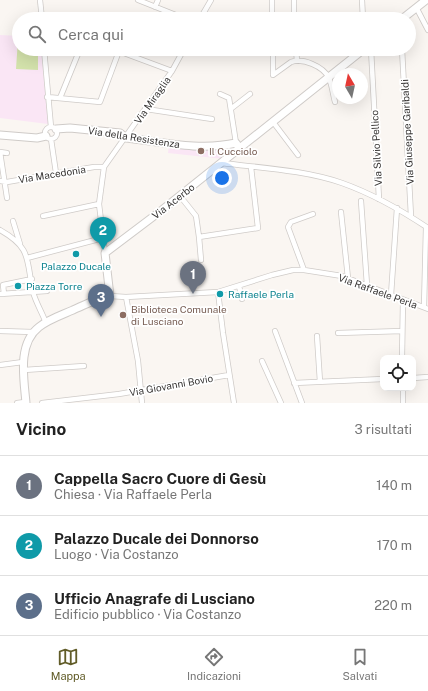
<!DOCTYPE html>
<html lang="it">
<meta charset="utf-8">
<style>
:root{--surface:#fff;--page:#f6f6f6;--text:#222;--muted:#767676;--line:#e0e0e0;--accent:#615c28}
body{margin:0;font-family:"Public Sans",sans-serif;background:var(--page);color:var(--text)}
.controls{position:absolute;right:12px;bottom:12px;display:grid;overflow:hidden;border-radius:8px;box-shadow:0 4px 16px #0002}
.controls button{width:36px;height:36px;display:grid;place-items:center;padding:0;border:0;border-bottom:1px solid var(--line);background:var(--surface);color:var(--text);font:20px sans-serif}
.compass{position:absolute;left:332px;top:68px;width:36px;height:36px;border-radius:50%;background:var(--surface);box-shadow:0 4px 16px #0002;rotate:351deg}
.you{position:absolute;left:222px;top:178px;width:14px;height:14px;margin:-10px;border:3px solid #fff;border-radius:50%;background:#1a73e8;box-shadow:0 0 0 6px #1a73e833}
.badge{display:grid;place-items:center;width:26px;height:26px;border-radius:50%;background:var(--accent);color:#fff;font-size:13px;font-weight:700}
.pin{position:absolute;translate:-50% -33px;filter:drop-shadow(0 1px 2px #0008)}
.pin::after{content:'';position:absolute;top:21px;width:14px;height:12px;background:inherit;clip-path:polygon(0 0,100% 0,50% 100%)}
.list{margin:0;padding:0;list-style:none}
h2{display:flex;justify-content:space-between;align-items:center;height:52px;margin:0;padding:0 16px;font-size:17px}
h2 small{font-size:13px;font-weight:400;color:var(--muted)}
.list li{display:grid;grid-template-columns:26px 1fr auto;gap:12px;align-items:center;box-sizing:border-box;height:60px;padding:0 16px;border-top:1px solid var(--line)}
.list b{display:block;font-size:15px;white-space:nowrap}
.list p{margin:0;font-size:13px;white-space:nowrap;color:var(--muted)}
.list em{font-size:13px;font-style:normal;color:var(--muted)}
.icon{flex:none;width:22px;height:22px;fill:none;stroke:currentColor;stroke-width:2;stroke-linecap:round;stroke-linejoin:round}
.map{position:relative;flex:none;width:428px;height:403px;overflow:hidden}
.search{position:absolute;background:var(--surface);box-shadow:0 4px 16px #0002;left:12px;right:12px;top:12px;height:44px;display:flex;align-items:center;gap:10px;box-sizing:border-box;padding:0 14px;border-radius:22px;color:var(--muted);font-size:15px}
.sheet{height:232px;background:var(--surface)}
nav{display:flex;justify-content:space-around;align-items:center;box-sizing:border-box;height:56px;border-top:1px solid var(--line);background:var(--surface);font-size:11px;color:var(--muted)}
nav a{display:grid;justify-items:center;gap:2px}
nav .on{color:var(--accent)}
.map>svg:first-child{display:block}
.education{fill:#fae6f5}
.green{fill:#d4e3ac}
.lines{fill:none;stroke-linecap:round;stroke-linejoin:round}
.street-casing{stroke:#cfcbc8;stroke-width:6}
.secondary-casing{stroke:#cfcbc8;stroke-width:9}
.street{stroke:#fff;stroke-width:4.5}
.secondary{stroke:#fff;stroke-width:7}
.education-dot{fill:#8d6e63;stroke:#fff;stroke-width:1.5}
.culture-dot{fill:#0f9aa8;stroke:#fff;stroke-width:1.5}
.labels{text-anchor:middle;stroke-width:3.5;stroke-linejoin:round;paint-order:stroke}
.street-label{font-size:10px;fill:#373534;stroke:#fff}
.education-label{font-size:10px;fill:#785e54;stroke:#fff;text-anchor:start}
.culture-label{font-size:10px;fill:#0d838f;stroke:#fff;text-anchor:start}
</style>
<div class="map">
<svg width="428" height="403" viewBox="0 0 428 403">
<rect width="100%" height="100%" fill="#faf6f2"/>
<path class="education" d="M0 35 19 36V49H41L48 124 0 118Z
M169 145H234L236 149 224 159 168 153Z"/>
<path class="green" d="M18 39 19 49H38V70L16 69Z"/>
<g class="lines">
<g class="street-casing">
<path id="street" d="M40 0 42 19
M138 0 186 19
M272 0V19
M294 0V19
M362 0 363 19
M155 7 158 0
M416 7 428 30
M200 19 211 0
M44 49 51 127
M113 49 172 71
M273 49V75L291 62C303 58 323 66 329 78 332 85 333 95 335 102
M296 49 297 61
M371 49 379 199
M402 49 411 216
M220 94 229 98 236 143
M47 97 100 102 119 51
M60 98 80 49
M232 108 250 94
M146 109 212 119
M273 122 298 155
M45 133a6 6 0 1 1 12 0a6 6 0 1 1-12 0Z
M51 139 56 173
M7 153 0 152 7 198
M222 163C261 168 304 170 342 183 373 194 401 210 428 228
M0 181 7 182 94 167H104
M180 196 196 216 199 237 258 228 251 167
M361 201 367 285
M341 212 348 278
M43 216 99 204
M13 221 20 244
M0 230C32 248 26 259 33 292 36 303 42 312 46 323
M199 237 201 260
M105 253 99 204 104 167 172 71 184 49
M27 258 103 238
M304 270 288 227 291 222 313 214
M239 286 242 299
M218 292 223 333 234 403
M0 294 47 291
M4 294 3 285 32 279
M391 295 397 208
M110 296 126 297 218 292 272 275 293 270H304L342 276 428 309
M126 297 138 361 142 403
M424 307 426 227
M0 331 33 332
M275 331 302 403
M338 333 402 331
M317 336 320 382
M402 358 403 300
M262 361 281 403
M0 365 23 362
M24 370 84 366
M413 378 428 377
M294 383 383 379
M403 388V403
M17 403 25 402
M42 403 119 394 229 375"/>
</g>
<g class="secondary-casing">
<path id="secondary" d="M402 19 426 0
M56 129 70 128 120 133 126 138C162 142 200 151 236 143L240 149
M0 135 37 138 46 136
M26 403C24 379 17 344 39 327 49 319 62 315 73 310 85 305 97 298 110 296L105 253 162 210 364 49"/>
</g>
<use href="#street" class="street"/>
<use href="#secondary" class="secondary"/>
</g>
<g class="education-dot">
<circle cx="201" cy="151" r="4"/>
<circle cx="123" cy="315" r="4"/>
</g>
<g class="culture-dot">
<circle cx="76" cy="254" r="4"/>
<circle cx="18" cy="286" r="4"/>
<circle cx="220" cy="294" r="4"/>
</g>
<g class="labels">
<g class="street-label">
<text transform="translate(152 100) rotate(-55)" y="4">Via Miraglia</text>
<text transform="translate(407 132) rotate(-93)" y="4">Via Giuseppe Garibaldi</text>
<text transform="translate(134 137) rotate(9)" y="4">Via della Resistenza</text>
<text transform="translate(376 148) rotate(-93)" y="4">Via Silvio Pellico</text>
<text transform="translate(52 174) rotate(-9)" y="4">Via Macedonia</text>
<text transform="translate(173 201) rotate(-38)" y="4">Via Acerbo</text>
<text transform="translate(378 291) rotate(20)" y="4">Via Raffaele Perla</text>
<text transform="translate(171 385) rotate(-10)" y="4">Via Giovanni Bovio</text>
</g>
<g class="education-label">
<text x="209" y="155">Il Cucciolo</text>
<text x="131" y="313">Biblioteca Comunale<tspan x="131" dy="12">di Lusciano</tspan></text>
</g>
<g class="culture-label">
<text x="76" y="270" text-anchor="middle">Palazzo Ducale</text>
<text x="26" y="290">Piazza Torre</text>
<text x="228" y="298">Raffaele Perla</text>
</g>
</g>
</svg>
<div class="controls">
<button><svg class="icon" aria-label="locate" viewBox="0 0 24 24"><circle cx="12" cy="12" r="6"/><path d="M12 2v4M12 18v4M2 12h4M18 12h4"/></svg></button>
</div>
<svg class="compass" viewBox="-18 -18 36 36"><path d="M0-13l5 13h-10z" fill="#e53935"/><path d="M0 13l5-13h-10z" fill="#767676"/></svg>
<div class="you"></div>
<div class="pin badge" style="left:193px;top:294px;background:#6b7280">1</div>
<div class="pin badge" style="left:103px;top:250px;background:#0f9aa8">2</div>
<div class="pin badge" style="left:101px;top:317px;background:#5c6f8a">3</div>
<div class="search"><svg class="icon" aria-label="search" viewBox="0 0 24 24"><circle cx="10" cy="10" r="6"/><path d="M15 15l6 6"/></svg>Cerca qui</div>
</div>
<section class="sheet">
<h2>Vicino<small>3 risultati</small></h2>
<ul class="list">
<li><span class="badge" style="background:#6b7280">1</span><div><b>Cappella Sacro Cuore di Gesù</b><p>Chiesa · Via Raffaele Perla</p></div><em>140 m</em></li>
<li><span class="badge" style="background:#0f9aa8">2</span><div><b>Palazzo Ducale dei Donnorso</b><p>Luogo · Via Costanzo</p></div><em>170 m</em></li>
<li><span class="badge" style="background:#5c6f8a">3</span><div><b>Ufficio Anagrafe di Lusciano</b><p>Edificio pubblico · Via Costanzo</p></div><em>220 m</em></li>
</ul>
</section>
<nav>
<a class="on"><svg class="icon" aria-label="map" viewBox="0 0 24 24"><path d="M3 6l6-2 6 2 6-2v14l-6 2-6-2-6 2zM9 4v14M15 6v14"/></svg>Mappa</a>
<a><svg class="icon" aria-label="directions" viewBox="0 0 24 24"><path d="M12 3l9 9-9 9-9-9zM9 14v-3h6M13 9l2 2-2 2"/></svg>Indicazioni</a>
<a><svg class="icon" aria-label="saved" viewBox="0 0 24 24"><path d="M7 4h10v16l-5-4-5 4z"/></svg>Salvati</a>
</nav>
